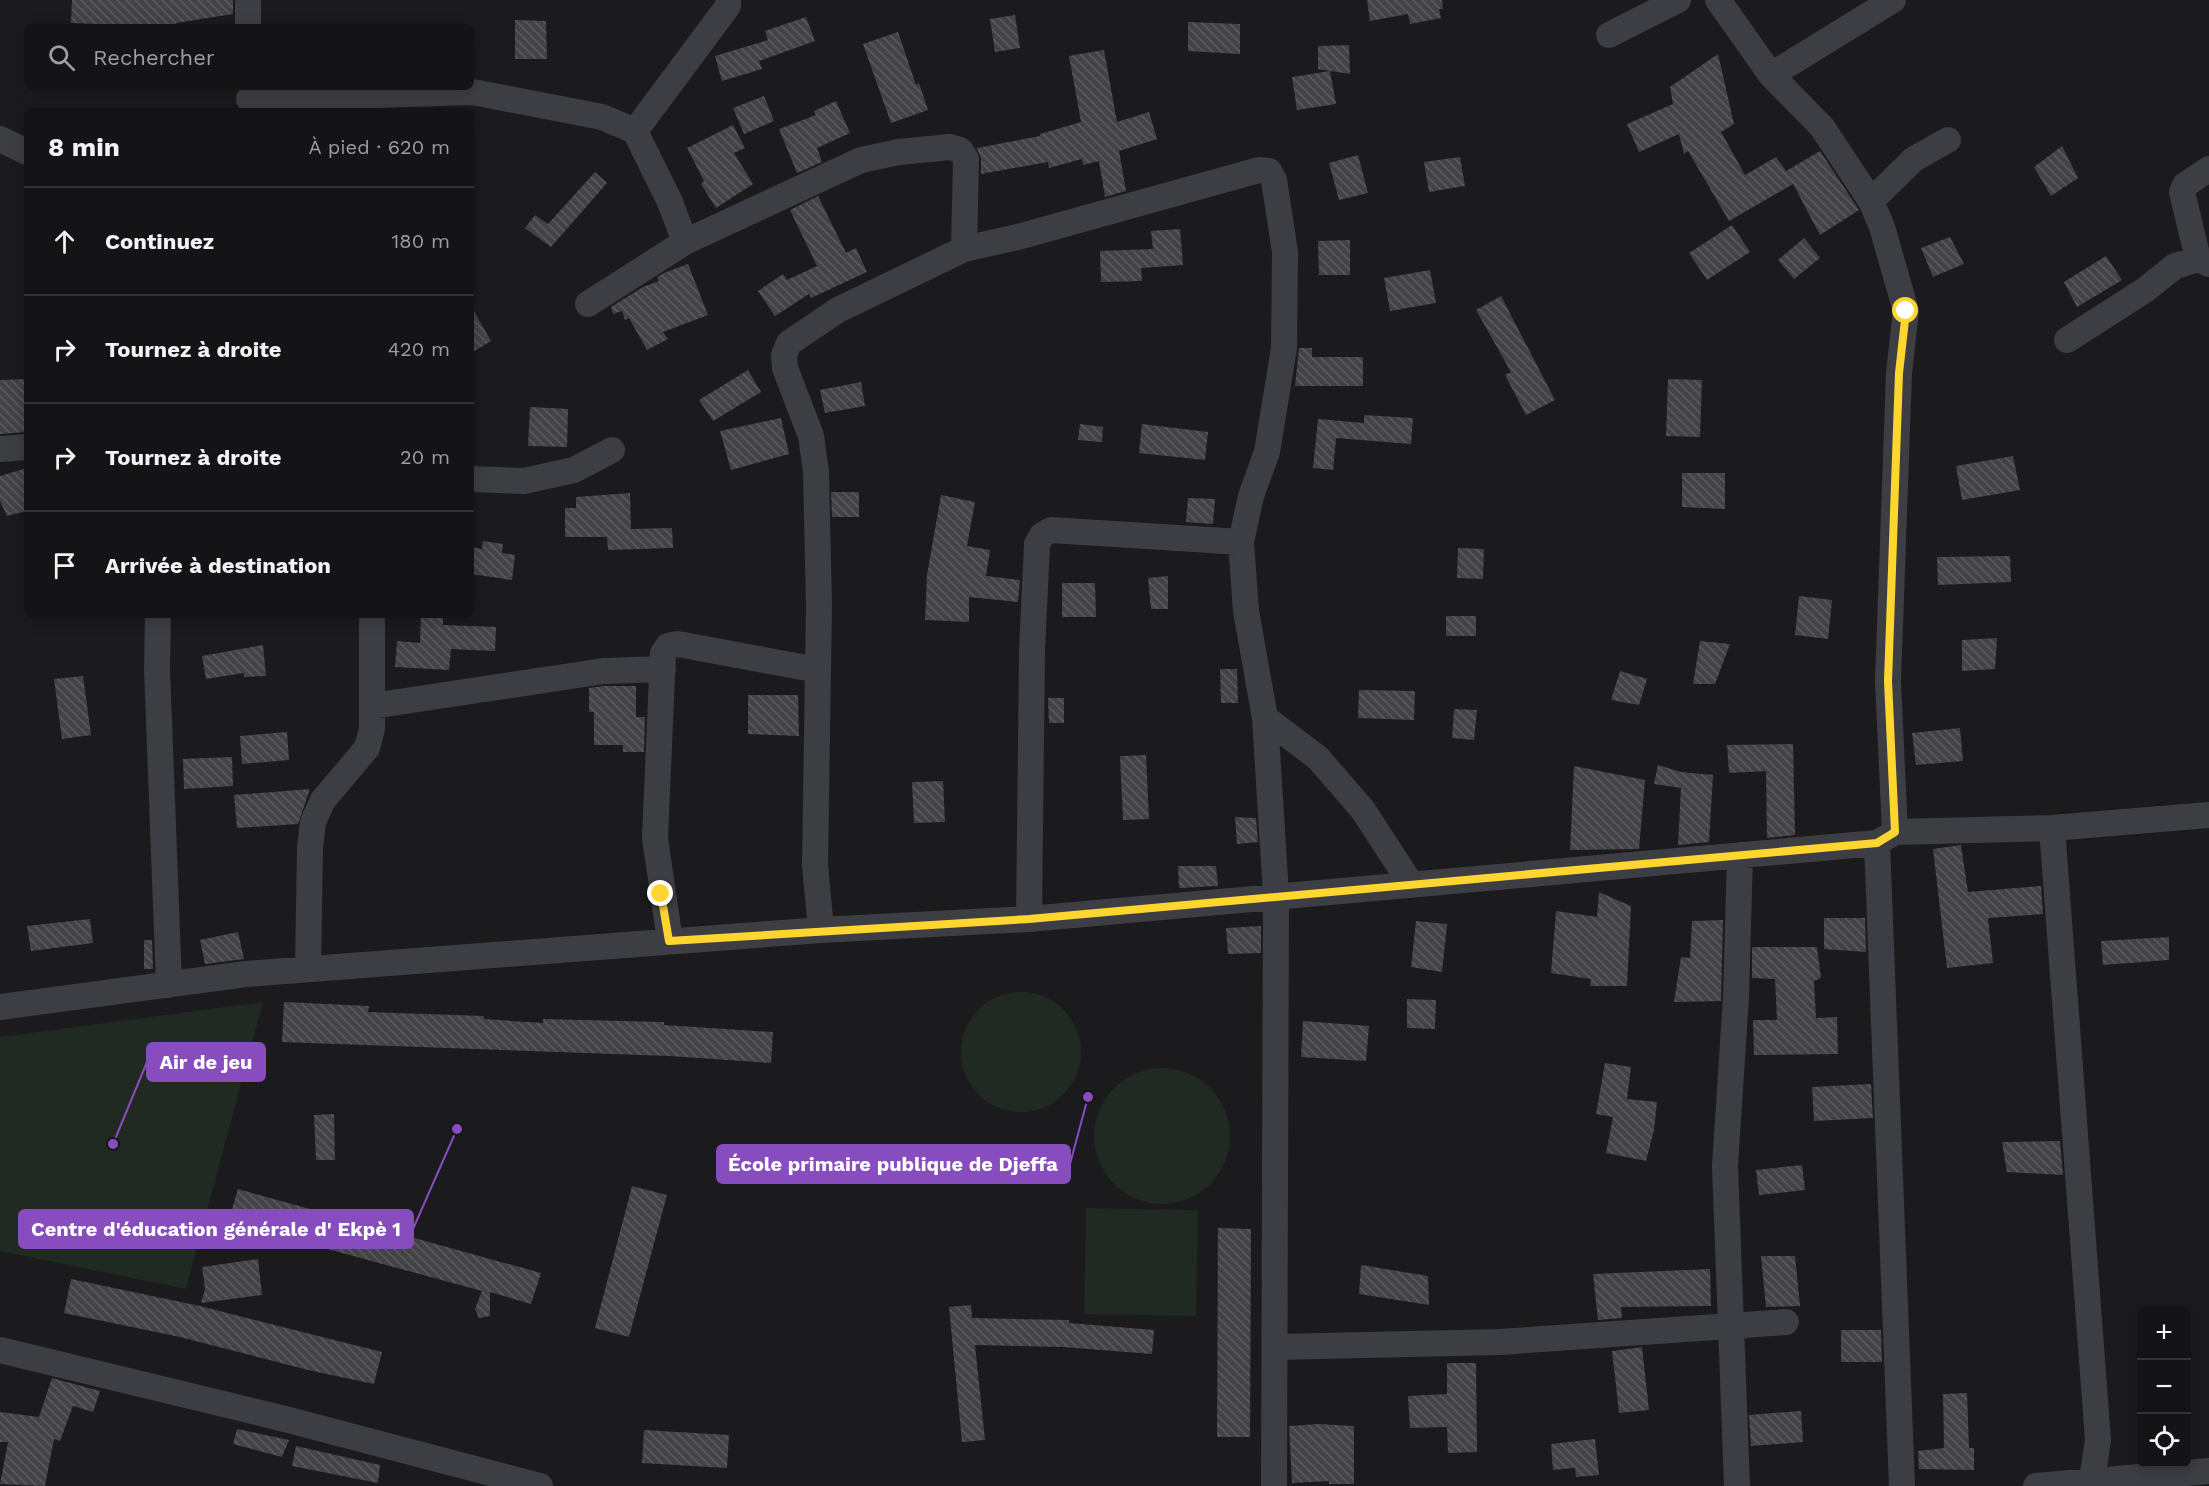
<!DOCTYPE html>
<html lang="fr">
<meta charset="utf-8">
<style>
:root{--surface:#141416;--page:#212123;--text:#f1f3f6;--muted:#9d9ea1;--line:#333335}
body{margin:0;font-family:"Work Sans",sans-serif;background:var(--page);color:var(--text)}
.controls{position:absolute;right:18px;bottom:18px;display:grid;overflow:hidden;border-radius:9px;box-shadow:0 3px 15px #0003}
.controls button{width:54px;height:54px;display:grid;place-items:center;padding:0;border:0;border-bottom:2px solid var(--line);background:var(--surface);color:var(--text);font:30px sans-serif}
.stop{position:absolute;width:18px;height:18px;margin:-14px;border:4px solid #ffd530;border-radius:50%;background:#fff}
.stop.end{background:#ffd530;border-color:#fff;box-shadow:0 2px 6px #0008}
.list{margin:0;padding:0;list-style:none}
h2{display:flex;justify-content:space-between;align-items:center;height:78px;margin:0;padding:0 24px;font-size:26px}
h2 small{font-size:20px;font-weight:400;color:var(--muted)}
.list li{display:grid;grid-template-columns:39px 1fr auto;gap:18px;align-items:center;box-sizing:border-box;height:108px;padding:0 24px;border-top:2px solid var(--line)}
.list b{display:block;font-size:22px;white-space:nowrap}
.list em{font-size:20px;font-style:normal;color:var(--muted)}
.icon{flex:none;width:33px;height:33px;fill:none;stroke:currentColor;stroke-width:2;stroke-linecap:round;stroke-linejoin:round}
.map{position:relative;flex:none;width:2209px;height:1486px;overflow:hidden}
.search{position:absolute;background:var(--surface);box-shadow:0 3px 15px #0003;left:24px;top:24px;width:450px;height:66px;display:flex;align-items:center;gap:15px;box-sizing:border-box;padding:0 21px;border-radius:9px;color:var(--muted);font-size:22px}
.panel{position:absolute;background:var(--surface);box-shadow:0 3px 15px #0003;left:24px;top:108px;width:450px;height:510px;border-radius:9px}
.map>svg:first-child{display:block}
.green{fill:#202922}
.building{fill:url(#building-back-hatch)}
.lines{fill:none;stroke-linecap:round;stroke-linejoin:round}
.minor{stroke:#3d3d44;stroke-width:26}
.route{stroke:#ffd530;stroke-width:8}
.leader{fill:none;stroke:#874dbe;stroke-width:2}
.callout-dot{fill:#874dbe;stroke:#161518;stroke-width:2}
.callout{fill:#874dbe;stroke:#874dbe;stroke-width:2}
.callout-label{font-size:20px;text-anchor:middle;font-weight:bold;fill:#fff}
</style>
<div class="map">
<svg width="2209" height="1486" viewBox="0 0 2209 1486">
<defs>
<pattern id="building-back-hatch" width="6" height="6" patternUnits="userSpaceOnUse" patternTransform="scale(1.5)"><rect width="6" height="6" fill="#424247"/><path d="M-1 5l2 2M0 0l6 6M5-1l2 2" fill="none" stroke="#5b5b60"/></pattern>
</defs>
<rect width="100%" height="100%" fill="#1b1a1d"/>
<path class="green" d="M961 1052a60 60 0 1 1 120 0a60 60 0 1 1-120 0Z
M263 1002 186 1289 0 1251V1037Z
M1094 1136a68 68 0 1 1 136 0a68 68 0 1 1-136 0Z
M1086 1208 1198 1210 1196 1316 1084 1314Z"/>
<path class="building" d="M72 0H233V14L176 23 177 27 71 23Z
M1367 0H1442L1443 9H1439L1441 18 1410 24 1408 14 1370 21Z
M1015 15 1020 48 995 52 990 19Z
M806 17 815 41 759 61 762 69 722 81 715 56 768 40 765 31Z
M515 20 546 21 547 59H515Z
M1188 22 1240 24V54L1188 51Z
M898 32 916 85 919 83 928 110 891 123 863 44Z
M1349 45 1350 74 1318 69V46Z
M1104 50 1117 122 1149 112 1157 139 1119 151 1126 191 1105 197 1099 161 1083 165 1082 159 1049 168 1048 162 981 174V159L977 148 1040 136V134L1081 122 1069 56Z
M1718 54 1734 124 1721 132 1745 175 1776 157 1786 171 1820 151 1859 210 1820 235 1793 184 1729 221 1688 151 1684 154 1679 134 1639 152 1627 124 1673 104 1670 87Z
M1330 71 1336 104 1297 110 1292 77Z
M764 96 774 121 744 134 733 108Z
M836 101 850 133 817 148 822 162 797 173 779 129 816 115 814 111Z
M733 125 745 148 734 153 753 184 716 208 701 184 704 181 687 148Z
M2062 146 2078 178 2051 196 2034 167Z
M1358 155 1368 193 1339 200 1329 163Z
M1460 157 1465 186 1429 192 1424 162Z
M595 172 607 183 551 247 525 228 535 215 548 224Z
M818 196 846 253 856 248 867 272 811 298 809 294 775 316 758 291 783 274 787 280 817 266 790 210Z
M1732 225 1750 252 1707 280 1689 253Z
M1180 229 1183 265 1141 268 1142 281 1101 282 1100 251 1153 249 1151 231Z
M1950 237 1964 264 1933 277 1921 248Z
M1804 238 1820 258 1794 279 1778 260Z
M1350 240V275H1319L1318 241Z
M2106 256 2122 280 2077 307 2064 282Z
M688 264 708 315 663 332 668 339 647 350 629 318 625 320 622 311 613 314 611 307 643 287 659 281 657 277 664 273Z
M1430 270 1436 303 1390 311 1384 278Z
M1501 296 1555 400 1526 415 1505 375 1511 372 1476 310Z
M471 306 491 341 471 353Z
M1299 348H1312V357H1363V386H1295Z
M748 370 761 392 713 421 699 400Z
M27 379V432L0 434V380Z
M1668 379 1702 380 1700 437 1666 436Z
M861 382 865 406 825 413 820 390Z
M530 407 568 409 567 447 528 446Z
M1364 415 1413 418 1411 444 1336 438 1333 470 1313 468 1318 419 1364 423Z
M781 418 789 454 731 470 720 431Z
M1080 424 1103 427 1102 442 1078 440Z
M1142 424 1208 432 1205 460 1139 453Z
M2013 456 2020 490 1962 500 1956 466Z
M27 468V511L7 516 0 501V476Z
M1682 473H1725V509L1682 507Z
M831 492H859V517H832Z
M630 493 631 529 672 528 673 548 608 550 607 537H565V508H576V497Z
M941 495 975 502 967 546 990 550 986 576 1020 580 1018 602 969 597V622L925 620 927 575Z
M1188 498 1215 499 1213 524 1186 522Z
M483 541 503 544 502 553 515 555 512 580 471 574V547L482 549Z
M1458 548 1484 549 1483 579 1457 578Z
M2010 556 2011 582 1938 585 1937 557Z
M1168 576V609H1151L1148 578Z
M1062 583H1095L1096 617H1062Z
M1799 596 1832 600 1828 639 1795 635Z
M421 615H443V625L496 627 495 651 451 649 449 670 395 667 397 641 420 643Z
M1446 616H1476V636H1446Z
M1997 638 1995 669 1962 671V640Z
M1700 641 1730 644 1715 684H1693Z
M263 645 266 676 244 677V673L206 679 202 656Z
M1220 669H1237L1238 703H1221Z
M1620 671 1647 679 1639 705 1611 700Z
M83 676 91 735 62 739 54 679Z
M604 686H636V717H645L644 752H623V745H594V712H589V688Z
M1359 690 1415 691 1414 720 1358 718Z
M748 695H798L799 736 748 734Z
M1048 698H1064V723H1049Z
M1454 709 1477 710 1474 740 1452 738Z
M1960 728 1963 761 1916 765 1912 733Z
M287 732 289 760 242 764 240 736Z
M1793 744 1795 835 1767 838 1766 771 1729 773 1727 745Z
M1146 755 1149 819 1123 820 1120 756Z
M232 757 233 786 184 789 183 759Z
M1658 765 1681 772 1713 775 1709 842 1678 845 1681 788 1654 784Z
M1574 766 1645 780 1639 849 1570 850Z
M943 781 945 822 914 823 912 782Z
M310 789 298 824 237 828 234 795Z
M1235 817 1256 818 1258 842 1237 844Z
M1961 845 1968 892 2041 886 2043 914 1988 918 1993 963 1947 968 1933 849Z
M1178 866H1216L1218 886 1179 888Z
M1599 892 1631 906 1627 986H1590L1591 979 1551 973 1556 911 1597 917Z
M1824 918H1865L1866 952 1824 949Z
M90 919 93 943 31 951 27 926Z
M1723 920 1721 1001 1674 1002 1681 957 1690 958 1692 921Z
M1416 921 1447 924 1442 972 1411 967Z
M1261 926V953L1228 954 1226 928Z
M238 932 244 959 205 964 200 940Z
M2169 937V960L2103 965 2101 941Z
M144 940H152L153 969H144Z
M1752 947H1817L1821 978 1814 981 1816 1018 1837 1017 1838 1054 1754 1055 1753 1020H1777L1775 979 1752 978Z
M1407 999 1436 1000 1435 1029 1407 1028Z
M284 1002 369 1006 368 1012 484 1016V1019L543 1023V1019L664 1022V1025L773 1032 771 1063 669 1056 282 1042Z
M1303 1021 1369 1026 1366 1061 1301 1057Z
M1605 1063 1631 1067 1627 1099 1657 1102 1654 1130 1646 1161 1606 1153 1613 1117 1596 1114Z
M1871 1084 1873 1118 1814 1121 1812 1087Z
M334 1114 335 1160H316L314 1115Z
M2060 1141 2063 1175 2007 1172 2002 1142Z
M1802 1165 1805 1190 1759 1195 1756 1170Z
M632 1186 667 1195 629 1337 595 1328Z
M238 1189 541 1273 531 1304 490 1292V1316L479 1318 475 1309 482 1291 228 1222Z
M1218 1228 1251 1229 1250 1437H1217Z
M1761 1256H1795L1800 1306 1766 1307Z
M258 1259 262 1295 201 1303 205 1289 202 1267Z
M1361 1265 1428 1276 1429 1305 1359 1294Z
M1710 1269 1711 1306 1621 1307 1622 1318 1598 1320 1593 1274Z
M71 1279 200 1306 382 1352 374 1384 308 1370 180 1337 64 1313Z
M971 1305 972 1318 1069 1320V1323L1154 1330 1152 1354 1063 1347 975 1345 985 1440 962 1442 949 1307Z
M1841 1330H1881L1882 1362H1841Z
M1642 1347 1649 1410 1619 1413 1612 1351Z
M1447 1363H1476L1477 1452 1448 1453 1447 1427 1410 1428 1408 1396 1447 1394Z
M52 1378 100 1391 93 1412 73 1406 60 1441 54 1439 45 1486 0 1484 8 1442H0V1412L39 1417Z
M1967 1393 1969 1448H1974V1470L1919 1469 1918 1451 1944 1448 1943 1394Z
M1801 1411 1803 1442 1751 1446 1749 1415Z
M1318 1424 1354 1426V1484H1329V1481L1292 1483 1289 1426Z
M237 1429 289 1440 282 1457 233 1444Z
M644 1430 729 1435 727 1468 642 1463Z
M1595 1439 1599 1475 1576 1477 1575 1468 1553 1470 1551 1444Z
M296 1446 380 1465 378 1483 292 1466Z"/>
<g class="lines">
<path class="minor" d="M248 0V27
M1718 0 1771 75 1822 127 1871 201 1882 227 1906 311 1899 373 1888 681 1895 832
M1609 35 1678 0
M1771 75 1893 0
M249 99 473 92 602 117 635 131 670 202 685 242
M635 131 728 6V0
M0 139 27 152
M1871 201 1914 159 1948 140
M2198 259 2182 192 2185 185 2209 169
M588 304 685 242 861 160 899 152 950 147 960 150 966 159 964 249
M2067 340 2145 290 2175 266 2198 259 2209 264
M0 449 27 447
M471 479 524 481 574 470 612 450
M158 615 157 668 169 985
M372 706 604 671 663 669
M1265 718 1318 758 1363 810 1411 884
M2052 828 2098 1440 2091 1486
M1877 843 1902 1486
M1029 919 1032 650 1037 544 1042 535 1051 530 1241 542
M821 930 815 865 819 606 816 472 811 436 785 368 784 355 789 343 838 310 964 249 1018 237 1259 170 1269 171 1274 180 1285 252 1284 348 1267 452 1251 496 1241 542 1246 611 1265 718 1276 895 1274 1486
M670 941 655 838 663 653 668 646 678 644 818 670
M308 969 310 848 313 822 323 800 367 748 372 729V615
M0 1007 246 974 821 930 1029 919 1877 843 1895 832 2052 828 2209 815
M1275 1347 1500 1342 1786 1322
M0 1350 285 1419 540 1486
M1737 1486 1725 1166 1736 997 1740 855
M2036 1486 2209 1471"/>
</g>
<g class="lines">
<path class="route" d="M661 894 669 941 1029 919 1877 843 1895 832 1888 681 1899 373 1906 311"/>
</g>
<path class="leader" d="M113 1144L147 1062M1088 1097L1070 1164M457 1129L413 1229"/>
<g class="callout-dot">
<circle cx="113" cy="1144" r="6"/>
<circle cx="1088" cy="1097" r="6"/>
<circle cx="457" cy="1129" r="6"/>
</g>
<g class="callout">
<rect x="147" y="1043" width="118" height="38" rx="6"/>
<rect x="717" y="1145" width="353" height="38" rx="6"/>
<rect x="19" y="1210" width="394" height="38" rx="6"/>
</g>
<g class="callout-label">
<text x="206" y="1069">Air de jeu</text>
<text x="893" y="1171">École primaire publique de Djeffa</text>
<text x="216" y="1236">Centre d'éducation générale d' Ekpè 1</text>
</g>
</svg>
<div class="controls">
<button>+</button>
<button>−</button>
<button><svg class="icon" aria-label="locate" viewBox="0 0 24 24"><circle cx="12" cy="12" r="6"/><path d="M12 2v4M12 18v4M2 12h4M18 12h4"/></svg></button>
</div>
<div class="stop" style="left:1906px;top:311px"></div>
<div class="stop end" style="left:661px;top:894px"></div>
<div class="search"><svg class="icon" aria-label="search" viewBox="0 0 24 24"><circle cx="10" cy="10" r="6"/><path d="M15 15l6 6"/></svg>Rechercher</div>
<section class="panel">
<h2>8 min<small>À pied · 620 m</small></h2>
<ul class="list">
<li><svg class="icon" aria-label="ahead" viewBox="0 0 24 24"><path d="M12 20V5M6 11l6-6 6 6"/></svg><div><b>Continuez</b></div><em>180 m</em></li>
<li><svg class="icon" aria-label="right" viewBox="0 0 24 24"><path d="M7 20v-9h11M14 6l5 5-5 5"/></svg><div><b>Tournez à droite</b></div><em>420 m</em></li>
<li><svg class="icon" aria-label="right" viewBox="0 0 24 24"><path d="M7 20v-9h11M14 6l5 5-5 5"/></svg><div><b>Tournez à droite</b></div><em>20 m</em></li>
<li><svg class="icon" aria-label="arrive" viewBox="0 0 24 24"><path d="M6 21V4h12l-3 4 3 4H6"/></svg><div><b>Arrivée à destination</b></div></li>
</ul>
</section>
</div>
